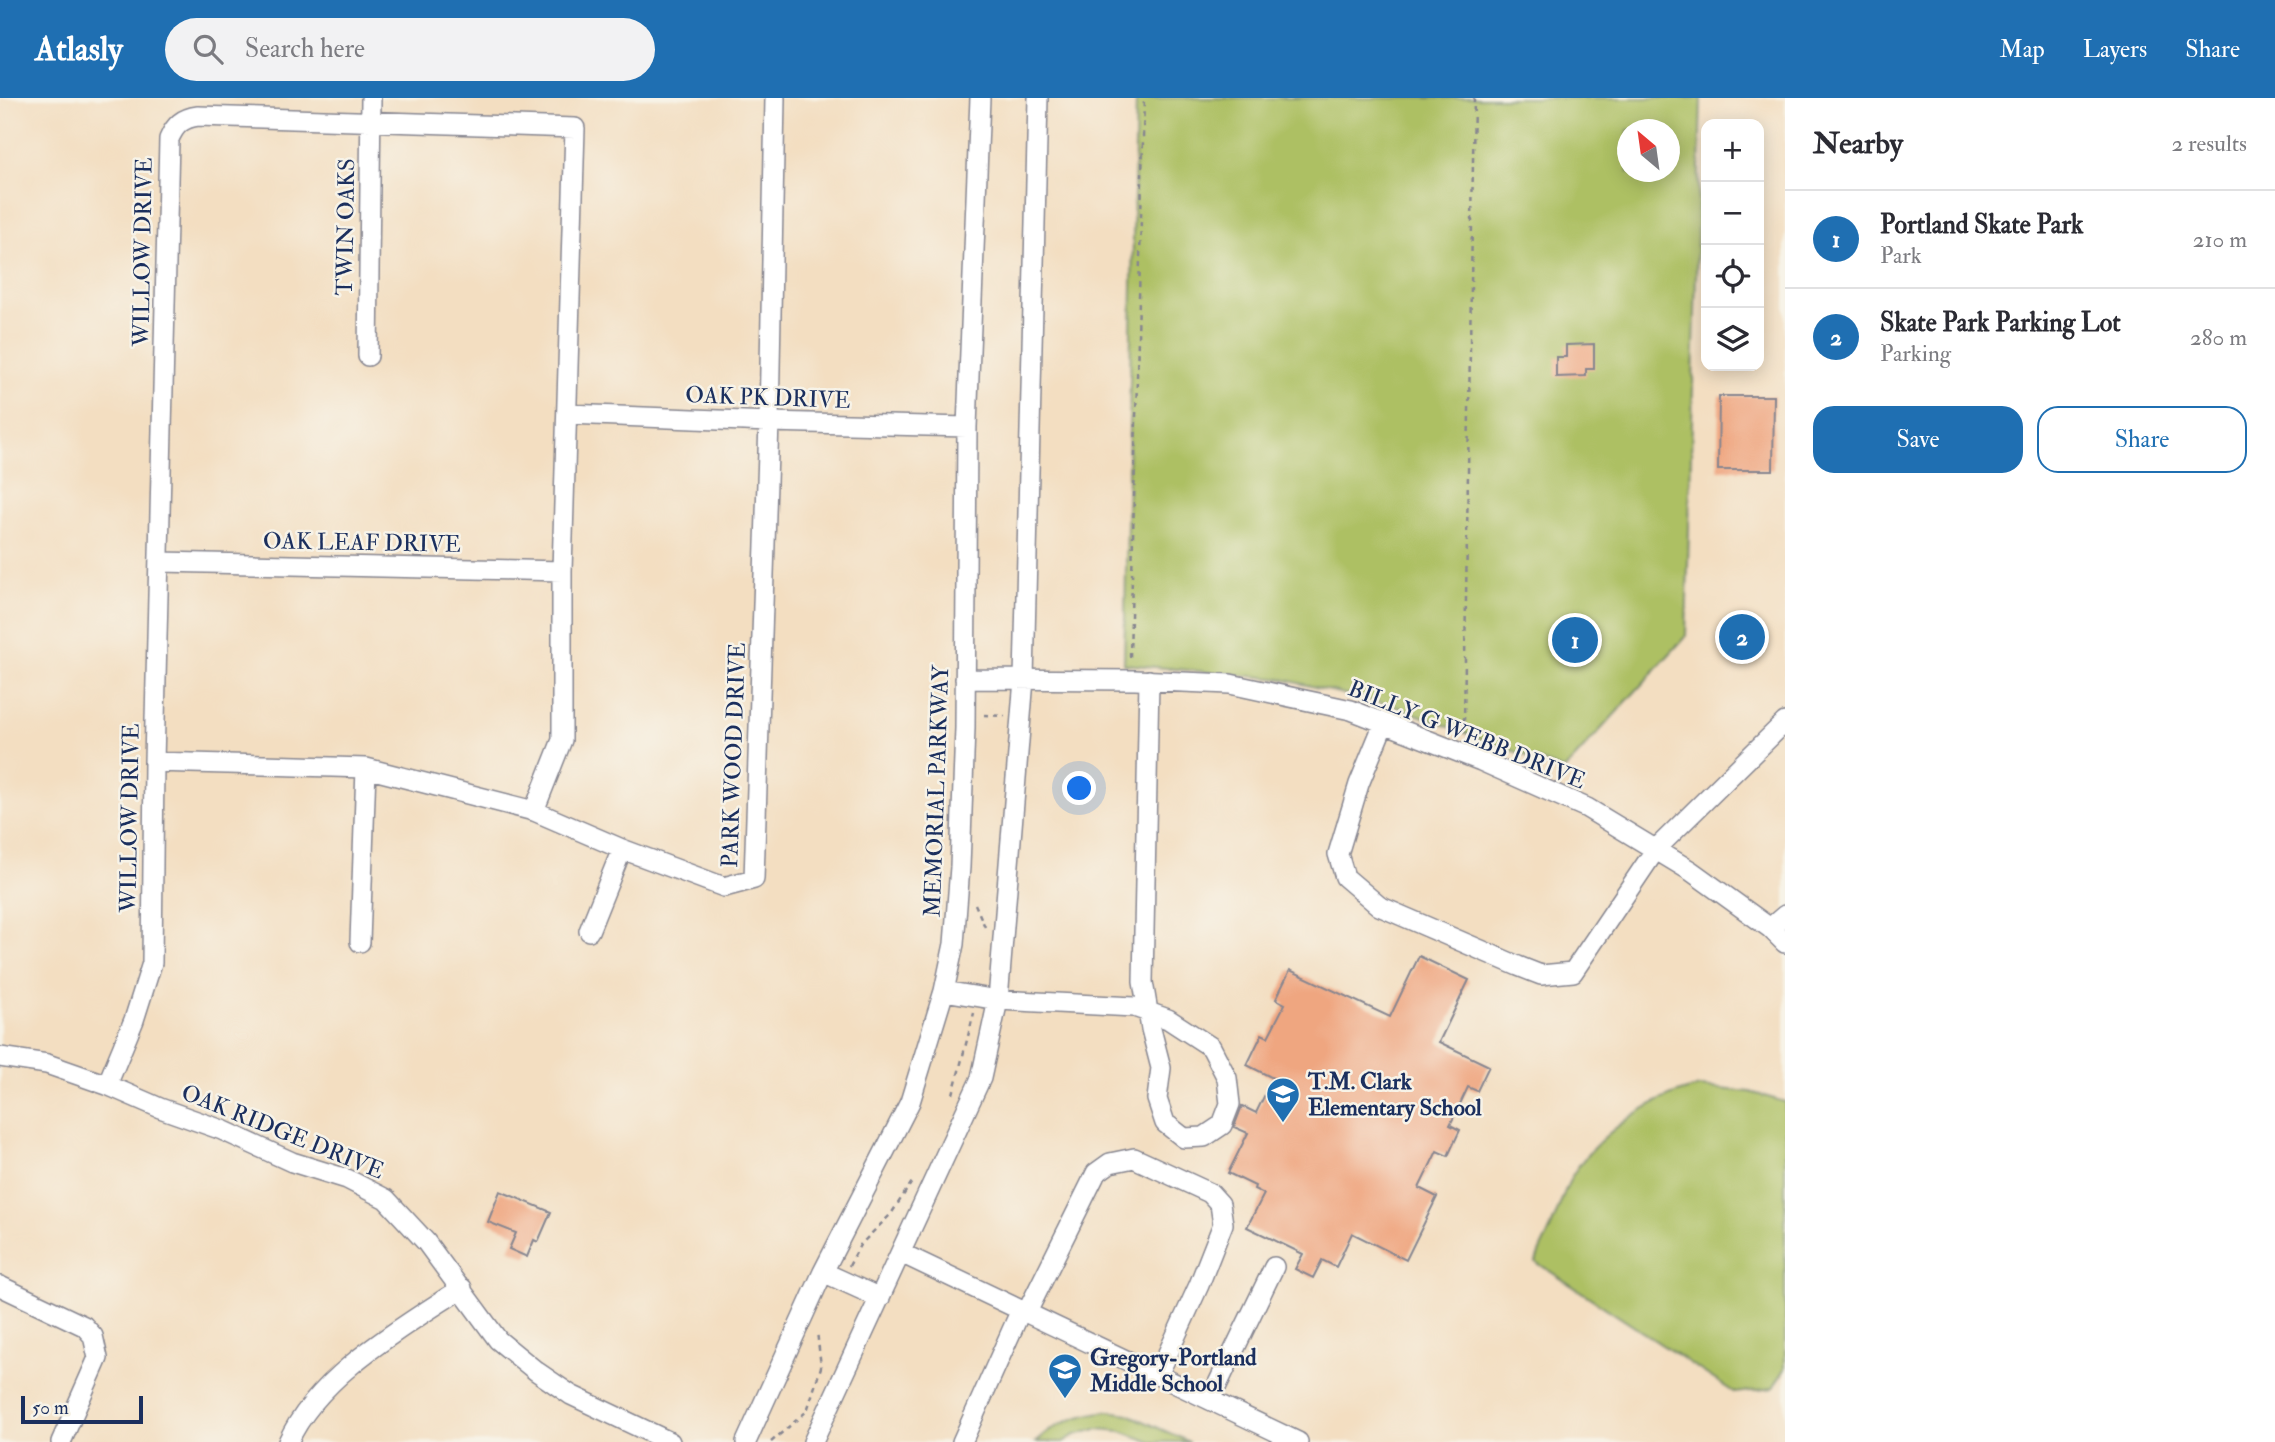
<!DOCTYPE html>
<meta charset="utf-8">
<style>
:root{--surface:#fff;--page:#f2f2f3;--text:#2b2b33;--muted:#7c7c81;--line:#e1e1e2;--accent:#1f6fb2}
body{margin:0;font-family:"IM FELL Double Pica",serif;background:var(--page);color:var(--text)}
.controls{position:absolute;right:21px;top:21px;display:grid;overflow:hidden;border-radius:14px;box-shadow:0 4px 18px #0003}
.controls button{width:63px;height:63px;display:grid;place-items:center;padding:0;border:0;border-bottom:2px solid var(--line);background:var(--surface);color:var(--text);font:35px sans-serif}
.compass{position:absolute;left:1617px;top:21px;width:63px;height:63px;border-radius:50%;background:var(--surface);box-shadow:0 4px 18px #0003;rotate:331deg}
.scale{position:absolute;left:21px;bottom:18px;width:122px;box-sizing:border-box;padding-left:7px;border:4px solid #1b2f5e;border-top:0;font-size:19px;line-height:24px;white-space:nowrap;color:#1b2f5e;-webkit-text-stroke:5px #f7f3e8;paint-order:stroke}
.you{position:absolute;left:1080px;top:691px;width:24px;height:24px;margin:-18px;border:5px solid #fff;border-radius:50%;background:#1a73e8;box-shadow:0 0 0 10px #1a73e833}
.badge{display:grid;place-items:center;width:46px;height:46px;border-radius:50%;background:var(--accent);color:#fff;font-size:23px;font-weight:700}
.pin{position:absolute;translate:-50% -50%;border:4px solid #fff;box-shadow:0 2px 7px #0006}
.list{margin:0;padding:0;list-style:none}
h2{display:flex;justify-content:space-between;align-items:center;height:91px;margin:0;padding:0 28px;font-size:30px}
h2 small{font-size:23px;font-weight:400;color:var(--muted)}
.list li{display:grid;grid-template-columns:46px 1fr auto;gap:21px;align-items:center;box-sizing:border-box;height:98px;padding:0 28px;border-top:2px solid var(--line)}
.list b{display:block;font-size:26px;white-space:nowrap}
.list p{margin:0;font-size:23px;white-space:nowrap;color:var(--muted)}
.list em{font-size:23px;font-style:normal;color:var(--muted)}
.actions{display:flex;gap:14px;padding:21px 28px}
.actions a{flex:1;padding:16px 0;border:2px solid var(--accent);border-radius:21px;text-align:center;font-size:24px;color:var(--accent)}
.actions .main{background:var(--accent);color:#fff}
.icon{flex:none;width:38px;height:38px;fill:none;stroke:currentColor;stroke-width:2;stroke-linecap:round;stroke-linejoin:round}
.map{position:relative;flex:none;width:1785px;height:1344px;overflow:hidden}
header{display:flex;align-items:center;gap:42px;box-sizing:border-box;height:98px;padding:0 35px;background:var(--accent);color:#fff}
header strong{font-size:33px}
nav{display:flex;gap:38px;margin-inline-start:auto;font-size:24px}
.search{width:490px;height:63px;background:var(--page);display:flex;align-items:center;gap:18px;box-sizing:border-box;padding:0 24px;border-radius:38px;color:var(--muted);font-size:26px}
main{display:flex}
aside{flex:1;background:var(--surface)}
.map>svg:first-child{display:block}
.green{fill:#adc063;stroke:#647860;stroke-width:2;fill-rule:evenodd}
.building{fill:#efa680}
.lines{fill:none;stroke-linecap:round;stroke-linejoin:round}
.minor-casing{stroke:#878690;stroke-width:22}
.path{stroke:#878690;stroke-width:2.5;stroke-dasharray:5 5;stroke-linecap:butt}
.minor{stroke:#fff;stroke-width:19}
.labels{text-anchor:middle;stroke-width:5;stroke-linejoin:round;paint-order:stroke}
.street-label{font-size:23px;fill:#1b2f5e;stroke:#f7f3e8}
.poi-label{font-size:23px;font-weight:bold;fill:#1b2f5e;stroke:#f7f3e8;text-anchor:start}
</style>
<header>
<strong>Atlasly</strong>
<div class="search"><svg class="icon" aria-label="search" viewBox="0 0 24 24"><circle cx="10" cy="10" r="6"/><path d="M15 15l6 6"/></svg>Search here</div>
<nav><a>Map</a><a>Layers</a><a>Share</a></nav>
</header>
<main>
<div class="map">
<svg width="1785" height="1344" viewBox="0 0 1785 1344">
<rect width="100%" height="100%" fill="#f7f3e8"/>
<filter id="ink" filterUnits="userSpaceOnUse"><feTurbulence type="fractalNoise" baseFrequency=".0143" numOctaves="2"/><feDisplacementMap in="SourceGraphic" scale="14" xChannelSelector="R" yChannelSelector="G"/><feConvolveMatrix kernelMatrix="1 2 1 2 8 2 1 2 1" color-interpolation-filters="sRGB"/></filter>
<filter id="wash" filterUnits="userSpaceOnUse"><feTurbulence type="fractalNoise" baseFrequency=".00686" numOctaves="4" result="noise"/><feDisplacementMap in="SourceGraphic" scale="28" xChannelSelector="R" yChannelSelector="G"/><feGaussianBlur stdDeviation="1.57" result="paint"/><feColorMatrix in="noise" values="0 0 0 0 0 0 0 0 0 0 0 0 0 0 0 0 0 1.4 0 .05"/><feComposite in="paint" operator="in"/></filter>
<g filter="url(#wash)">
<rect width="100%" height="100%" fill="#f3dec1"/>
<path class="green" d="M1136 0H1701L1686 538 1564 672 1397 609 1282 581 1124 566ZM1628 32H1670V74H1628Z
M1700 989 1750 994 1785 1004V1271L1773 1290 1735 1295 1536 1164C1540 1150 1546 1142 1551 1129 1560 1110 1564 1088 1577 1070 1603 1033 1655 997 1700 989Z
M1108 1313 1128 1316 1189 1344H1151L1121 1333 1097 1331 1075 1337 1063 1344H1036C1057 1324 1079 1317 1108 1313Z"/>
<g id="blocks">
<path class="building" d="M1594 246V271H1586V278L1556 279V259H1566V247Z
M1719 298H1774L1773 372H1718Z
M1419 858 1469 882 1439 944 1489 968 1477 993 1468 989 1450 1027 1460 1032 1448 1058 1437 1053 1419 1090 1437 1099 1406 1162 1352 1135 1336 1169 1322 1162 1313 1180 1295 1171 1303 1156 1247 1129 1264 1096 1254 1091 1255 1088 1228 1075 1248 1035 1234 1029 1242 1008 1256 1015 1273 980 1247 967 1262 936 1268 939 1285 906 1276 901 1290 872 1390 919Z
M500 1093 551 1114 538 1144 534 1142 527 1159 509 1151 516 1135 488 1124Z"/>
</g>
</g>
<g filter="url(#ink)">
<use href="#blocks" fill-opacity="0" stroke="#878690" stroke-width="2"/>
<g class="lines">
<g class="minor-casing">
<path id="minor" d="M368 258 371 0
M568 316 769 324 967 329
M160 464 562 473
M965 581 1135 582 1230 586 1351 612 1481 663 1587 710 1691 773 1770 830 1785 845
M1384 625 1359 686 1338 756 1345 779 1379 808 1518 868 1541 877 1573 874 1656 751 1785 624
M154 664 366 670 534 713 622 751 724 789 754 781 769 324 775 0
M1770 830 1785 817
M589 833 622 751
M360 844 366 670
M944 893 998 902 1134 909 1168 921 1211 949 1227 980 1230 1006 1222 1027 1204 1039 1184 1040 1165 1025 1157 1001 1161 970 1151 931 1143 884 1149 582
M0 959 47 966 107 987 160 1010 222 1032 292 1064 347 1081 386 1101 426 1144 498 1242 536 1273 571 1297 670 1344
M107 987 134 922 152 865 154 664 169 41C175 27 182 20 198 18L575 30 562 473V642L534 713
M901 1155 1298 1344
M823 1174 880 1200
M0 1188 84 1228 93 1238 98 1260 61 1344
M1027 1214 1096 1075 1110 1065 1134 1060 1210 1095 1220 1106 1223 1126 1199 1187 1158 1277
M1210 1302 1274 1169
M288 1344C318 1277 403 1229 462 1190
M746 1344 823 1174 910 1004 944 893 954 846 960 769 965 630 967 329 980 0
M813 1344 981 980 998 902 1024 581 1038 0
M962 1344 1021 1212"/>
</g>
<path class="path" d="M1130 559 1144 0
M984 617 1005 618
M1464 624 1474 0
M975 806 985 829
M953 996 974 915
M849 1168 860 1147 891 1116 912 1084
M771 1344 807 1313 821 1269 817 1233"/>
<use href="#minor" class="minor"/>
</g>
</g>
<defs>
<g id="school-pin" transform="scale(1.75)"><path d="M0 17L-7.5 6A9.5 9.5 0 1 1 7.5 6Z" fill="#1f6fb2" stroke="#f7f3e8"/><path d="M0-5L7-2L0 1L-7-2ZM-4 1L0 2.5L4 1V4Q0 6-4 4Z" fill="#fff"/></g>
</defs>
<g fill-rule="evenodd">
<use href="#school-pin" x="1283" y="996"/>
<use href="#school-pin" x="1065" y="1272"/>
</g>
<g class="labels">
<g class="street-label">
<text transform="translate(345 129) rotate(-89)" y="8">TWIN OAKS</text>
<text transform="translate(142 154) rotate(-89)" y="8">WILLOW DRIVE</text>
<text transform="translate(768 299) rotate(2)" y="8">OAK PK DRIVE</text>
<text transform="translate(362 444) rotate(1)" y="8">OAK LEAF DRIVE</text>
<text transform="translate(1467 636) rotate(22)" y="8">BILLY G WEBB DRIVE</text>
<text transform="translate(733 657) rotate(-88)" y="8">PARK WOOD DRIVE</text>
<text transform="translate(936 693) rotate(-88)" y="8">MEMORIAL PARKWAY</text>
<text transform="translate(129 720) rotate(-89)" y="8">WILLOW DRIVE</text>
<text transform="translate(283 1033) rotate(22)" y="8">OAK RIDGE DRIVE</text>
</g>
<g class="poi-label">
<text x="1308" y="991">T.M. Clark<tspan x="1308" dy="26">Elementary School</tspan></text>
<text x="1090" y="1267">Gregory-Portland<tspan x="1090" dy="26">Middle School</tspan></text>
</g>
</g>
</svg>
<div class="controls">
<button>+</button>
<button>−</button>
<button><svg class="icon" aria-label="locate" viewBox="0 0 24 24"><circle cx="12" cy="12" r="6"/><path d="M12 2v4M12 18v4M2 12h4M18 12h4"/></svg></button>
<button><svg class="icon" aria-label="layers" viewBox="0 0 24 24"><path d="M12 4l9 5-9 5-9-5zM3 14l9 5 9-5"/></svg></button>
</div>
<svg class="compass" viewBox="-18 -18 36 36"><path d="M0-13l5 13h-10z" fill="#e53935"/><path d="M0 13l5-13h-10z" fill="#7c7c81"/></svg>
<div class="scale">50 m</div>
<div class="you"></div>
<div class="pin badge" style="left:1575px;top:542px">1</div>
<div class="pin badge" style="left:1742px;top:539px">2</div>
</div>
<aside>
<h2>Nearby<small>2 results</small></h2>
<ul class="list">
<li><span class="badge">1</span><div><b>Portland Skate Park</b><p>Park</p></div><em>210 m</em></li>
<li><span class="badge">2</span><div><b>Skate Park Parking Lot</b><p>Parking</p></div><em>280 m</em></li>
</ul>
<div class="actions"><a class="main">Save</a><a>Share</a></div>
</aside>
</main>
